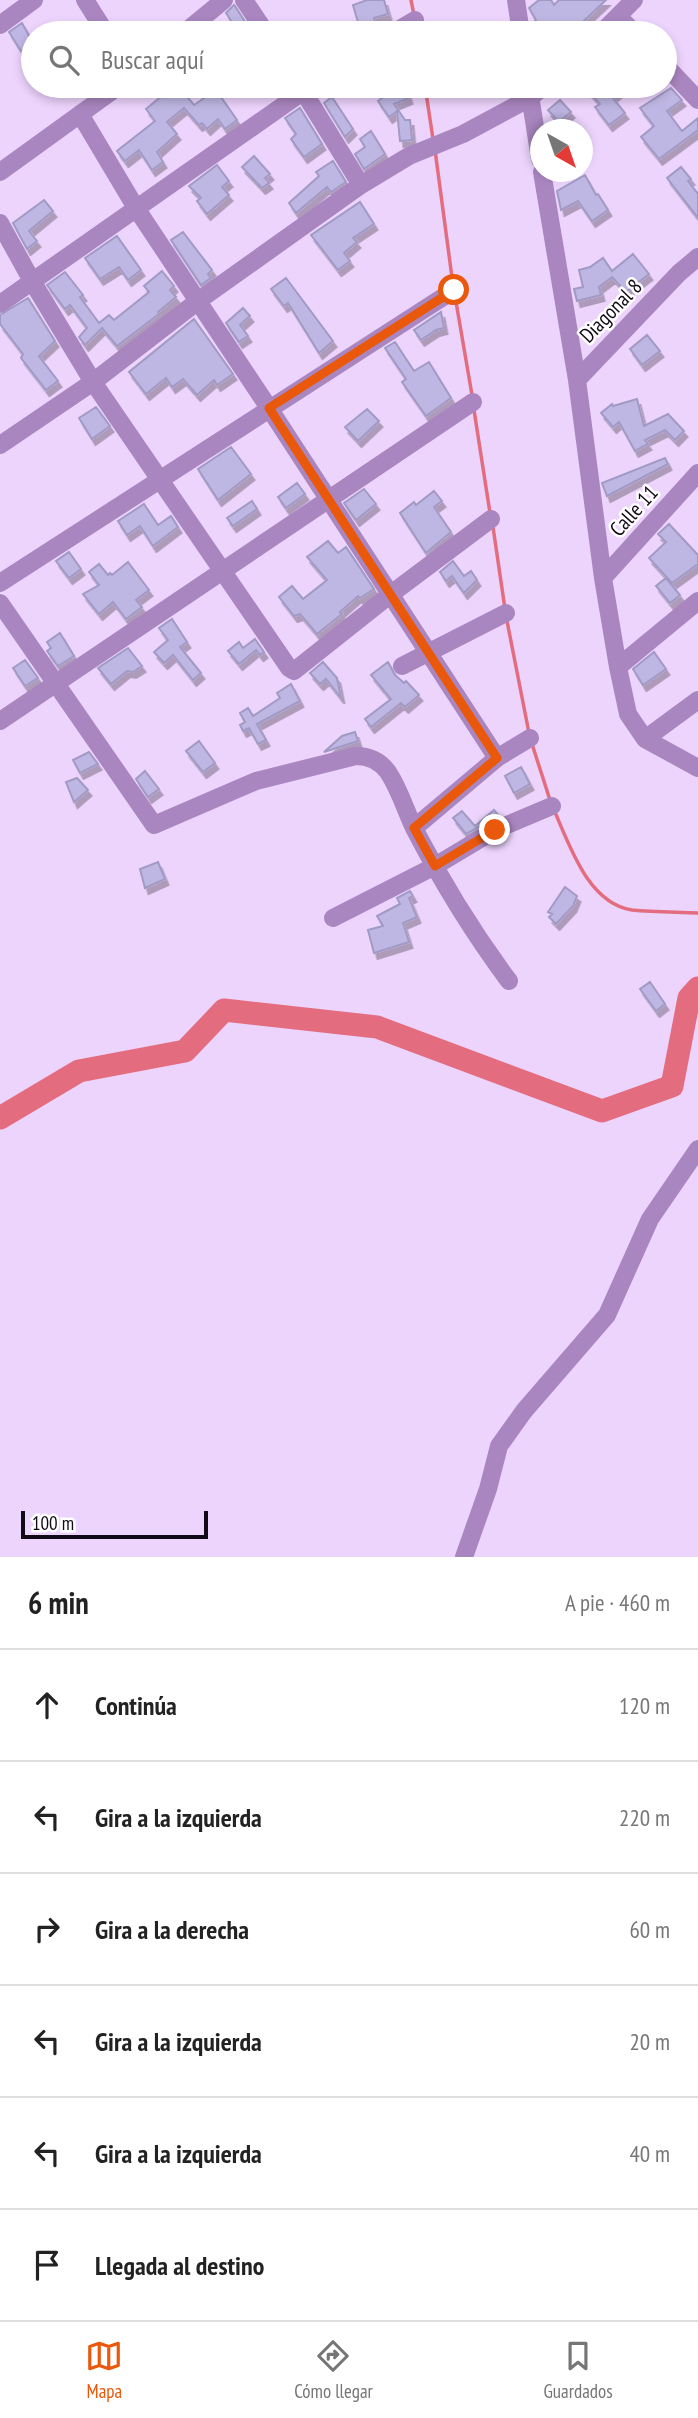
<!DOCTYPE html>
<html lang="es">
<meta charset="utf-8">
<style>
:root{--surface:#fff;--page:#f2f2f2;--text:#222;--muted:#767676;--line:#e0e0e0;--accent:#ea580c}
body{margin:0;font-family:"PT Sans Narrow",sans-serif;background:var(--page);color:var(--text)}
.compass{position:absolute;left:530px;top:119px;width:63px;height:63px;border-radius:50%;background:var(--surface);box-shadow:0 4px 10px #0003;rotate:140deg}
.scale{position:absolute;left:21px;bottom:18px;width:187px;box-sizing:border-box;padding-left:7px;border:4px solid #130a18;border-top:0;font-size:19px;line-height:24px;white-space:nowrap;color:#130a18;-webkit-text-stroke:5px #fff;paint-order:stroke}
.stop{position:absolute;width:21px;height:21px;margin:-16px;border:5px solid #ea580c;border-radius:50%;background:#fff}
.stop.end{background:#ea580c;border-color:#fff;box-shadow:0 2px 7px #0008}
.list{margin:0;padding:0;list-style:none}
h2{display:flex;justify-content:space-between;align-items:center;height:91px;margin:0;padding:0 28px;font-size:30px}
h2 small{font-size:23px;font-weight:400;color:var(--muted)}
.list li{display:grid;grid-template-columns:46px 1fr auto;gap:21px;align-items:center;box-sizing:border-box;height:112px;padding:0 28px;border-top:2px solid var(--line)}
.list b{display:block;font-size:26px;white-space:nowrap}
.list em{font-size:23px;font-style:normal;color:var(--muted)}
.icon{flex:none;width:38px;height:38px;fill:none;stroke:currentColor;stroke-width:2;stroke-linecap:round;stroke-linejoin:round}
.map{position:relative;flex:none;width:698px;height:1557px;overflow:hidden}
.search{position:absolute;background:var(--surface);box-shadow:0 4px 10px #0003;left:21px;right:21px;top:21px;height:77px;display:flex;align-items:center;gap:18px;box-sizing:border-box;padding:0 24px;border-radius:38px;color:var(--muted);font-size:26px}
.sheet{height:763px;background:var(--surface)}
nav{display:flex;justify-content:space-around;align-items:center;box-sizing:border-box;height:98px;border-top:2px solid var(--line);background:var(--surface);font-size:19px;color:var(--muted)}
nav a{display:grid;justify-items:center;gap:4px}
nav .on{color:var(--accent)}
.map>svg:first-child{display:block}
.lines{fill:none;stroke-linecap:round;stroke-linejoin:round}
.stream{stroke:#e36d7f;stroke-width:3.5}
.river{stroke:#e36d7f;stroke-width:23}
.building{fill:#bfb7e3;stroke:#a19ac5;stroke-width:2;filter:url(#shadow)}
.minor{stroke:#aa86c0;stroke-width:18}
.route{stroke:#ea580c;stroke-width:9}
.labels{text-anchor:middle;stroke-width:5;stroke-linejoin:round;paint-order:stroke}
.street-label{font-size:21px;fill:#130a18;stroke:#fff}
</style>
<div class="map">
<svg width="698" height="1557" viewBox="0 0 698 1557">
<defs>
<filter id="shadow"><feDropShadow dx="3.5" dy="6" stdDeviation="0" flood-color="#0004"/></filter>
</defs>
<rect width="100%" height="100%" fill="#edd4fd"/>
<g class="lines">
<path class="stream" d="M411 0 414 15
M425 86 433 139
M435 150 453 285
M455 296 472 395
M474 410 490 513
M493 527 505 609
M507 621 529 733
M532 744 550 800
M554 810C570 846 588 903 632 910 654 912 676 912 698 913"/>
<path class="river" d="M0 1118 79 1071 185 1051 224 1010 377 1027 602 1111 672 1086 689 998 698 988"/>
</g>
<path class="building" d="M367 0H384L388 14 374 18 376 25 360 29 353 5Z
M539 0H551L554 5 559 0H606L571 33H532L531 24 536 20 529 8Z
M234 5 235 6 252 33H239L226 13Z
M22 23 33 43 21 51 9 32Z
M174 86H178L194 105 216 90 237 120 225 129 218 119 207 129 202 123 199 125 184 108 167 122 177 134 157 152 163 162 152 170 139 150 125 161 117 151 155 121 146 109Z
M391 86H405L409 98 394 104 405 120H410L412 140 400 141 397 111 389 117 378 101 392 91Z
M584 86H625L612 97 625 113 609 125 595 107 600 104Z
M671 88 682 100 667 111 682 131 698 118V130L659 159 641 137 654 126 640 108Z
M332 97 353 129 345 137 324 103Z
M560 100 571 112 559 122 548 110Z
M300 108 322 144 304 157 291 139 296 134 285 118Z
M371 131 385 154 364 169 355 154 365 147 360 139Z
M254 156 270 174 265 178 269 183 262 188 242 167Z
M333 161 346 182 331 192 327 187 296 213 289 203 319 176 316 172Z
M217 165 229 181 222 187 229 195 207 214 197 201 201 198 189 186Z
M681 167 691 179 688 181 698 194V218L667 178Z
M585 175 596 195 598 194 608 210 592 221 578 201 561 210 557 191Z
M44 200 53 211 29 231 37 241 27 249 13 223Z
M360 202 374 224 353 238 357 242 344 253 350 261 338 270 311 235Z
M183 232 212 270 208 274 211 278 201 285 171 240Z
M117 236 141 270 128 280 119 267 100 279 85 258Z
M633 254 649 274 626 292 612 277 599 287 601 295 577 301 574 289 583 287 579 270 590 267 603 258 612 271Z
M162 271 174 286 170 290 176 297 158 312 159 314 117 346 102 328 85 345 79 337 87 328 70 305 65 309 47 285 65 272 83 295 80 297 99 323 109 315 114 320 149 292 144 286Z
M286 278 333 341 319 353 288 303 284 306 271 289Z
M28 298 55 341 39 356 58 381 46 390 21 358 23 354 0 324V315Z
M243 308 250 316 240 325 248 336 239 342 226 323Z
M441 312 444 328 436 330 421 340 414 330Z
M194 319 233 374 217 385 214 380 197 395 183 379 172 387 166 378 146 394 129 372Z
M647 335 660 351 642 365 630 349Z
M395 342 414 371 429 362 451 398 426 416 402 382 406 379 385 348Z
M637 399 644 426 668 414 684 431 675 440 665 430 645 440 648 444 635 451 619 422 613 427 601 413 612 404 613 406Z
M96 407 110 426 92 439 79 418Z
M367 409 379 421 358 441 345 427Z
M231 447 251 474 218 500 198 469Z
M665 458 668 464 607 496 602 483Z
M297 483 305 494 286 508 278 497Z
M364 489 376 504 356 520 344 503Z
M434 491 442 501 434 507 451 532 426 553 400 513 414 502 416 505Z
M252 501 257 509 233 526 227 518Z
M144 504 158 525 171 516 178 527 153 546 140 526 127 535 118 521Z
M669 524 698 555V564L672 583 649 558 666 542 658 534Z
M328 541 338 553 346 547 374 589 360 598 358 596 340 612 342 614 317 634 300 614 294 616 279 597 292 586 303 599 327 580 307 557Z
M69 552 81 569 69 578 56 561Z
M453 561 464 576 471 571 477 580 464 593 452 576 446 581 440 572Z
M128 562 149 590 136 600 142 607 126 619 113 602 99 614 83 594 99 585 89 572 99 564 108 575 110 573 112 575Z
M666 578 680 595 670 603 656 586Z
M172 619 187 642 180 647 201 673 193 680 173 655 164 663 154 652 168 640 159 628Z
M60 633 74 656 58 666 47 651 51 648 47 642Z
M255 639 264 652 260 655 256 650 239 664 228 651 239 642 243 648Z
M128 648 142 666 133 672 127 671 111 684 98 668Z
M654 652 666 669 643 685 633 669Z
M25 660 38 678 25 686 13 668Z
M323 662 337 678 341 698 326 679 320 684 310 673Z
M388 662 395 675 404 683 406 681 419 695 405 707 401 703 371 727 365 719 391 699 371 675Z
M291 684 300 701 257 724 266 740 258 744 249 728 243 731 240 725 245 722 240 713 248 708 253 716 280 698 277 693Z
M355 732 358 741 324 752 342 736Z
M199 741 215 763 203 772 186 751Z
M89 752 98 764 80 773 73 760Z
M521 767 530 784 514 793 505 776Z
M145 771 159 789 148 797 136 779Z
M77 778 88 790 74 802 66 782Z
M494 810 499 816 466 834 453 818 462 811 475 826Z
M158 862 165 879 145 888 140 869Z
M565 887 577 896 573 906 556 924 549 917 552 914 548 912Z
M410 891 413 896 409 898 417 917 403 923 409 942 374 953 368 930 383 926 377 916 400 904 397 898Z
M650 982 665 1004 656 1011 640 989Z"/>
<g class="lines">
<path class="minor" d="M85 0 106 33
M244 0 266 33
M516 0 521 33
M619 17 635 33
M0 25 34 0
M184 33 224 0
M393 33 415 20
M601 33 634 0
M665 65 698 100
M300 86 361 185
M529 89 540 159
M80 114 136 208 269 408 497 758 530 738
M0 172 119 86
M542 172 577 380 603 578 618 667 628 714 645 739 698 768
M0 223 32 281 93 382 289 668 294 671 391 594 491 519
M0 304 311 86
M577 380 679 273 698 257
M0 445 93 382 198 301 361 185 409 156 463 134 530 98 544 86
M603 578 698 473
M0 583 454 290
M0 603 154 825 256 781 356 756C369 756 380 761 388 772 400 790 406 812 415 830 442 882 474 934 509 981
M402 666 506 613
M618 667 698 601
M0 721 473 402
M645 739 698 700
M414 828 497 758
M333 918 435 866 495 830 552 806
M464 1557 488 1489 499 1446 524 1411 607 1315 650 1219 698 1149"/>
</g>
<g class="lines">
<path class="route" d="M454 290 269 408 497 758 414 828 435 866 495 830"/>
</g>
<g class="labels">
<g class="street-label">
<text transform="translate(611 311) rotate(-46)" y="7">Diagonal 8</text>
<text transform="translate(634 511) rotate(-48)" y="7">Calle 11</text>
</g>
</g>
</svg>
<svg class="compass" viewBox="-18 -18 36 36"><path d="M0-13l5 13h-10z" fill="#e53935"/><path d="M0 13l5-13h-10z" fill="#767676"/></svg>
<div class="scale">100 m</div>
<div class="stop" style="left:454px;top:290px"></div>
<div class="stop end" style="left:495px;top:830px"></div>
<div class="search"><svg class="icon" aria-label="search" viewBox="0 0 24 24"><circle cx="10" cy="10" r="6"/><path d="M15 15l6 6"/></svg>Buscar aquí</div>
</div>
<section class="sheet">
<h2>6 min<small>A pie · 460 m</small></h2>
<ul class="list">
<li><svg class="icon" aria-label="ahead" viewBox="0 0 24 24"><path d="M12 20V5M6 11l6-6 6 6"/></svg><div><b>Continúa</b></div><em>120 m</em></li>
<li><svg class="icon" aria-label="left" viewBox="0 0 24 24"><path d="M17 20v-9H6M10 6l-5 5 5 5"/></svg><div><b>Gira a la izquierda</b></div><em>220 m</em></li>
<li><svg class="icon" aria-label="right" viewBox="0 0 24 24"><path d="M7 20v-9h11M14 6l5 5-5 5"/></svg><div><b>Gira a la derecha</b></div><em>60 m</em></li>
<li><svg class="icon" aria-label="left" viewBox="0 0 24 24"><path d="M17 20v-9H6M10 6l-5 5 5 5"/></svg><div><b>Gira a la izquierda</b></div><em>20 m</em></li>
<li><svg class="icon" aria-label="left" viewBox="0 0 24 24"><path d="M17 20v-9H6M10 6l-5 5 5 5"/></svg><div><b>Gira a la izquierda</b></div><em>40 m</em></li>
<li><svg class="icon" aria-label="arrive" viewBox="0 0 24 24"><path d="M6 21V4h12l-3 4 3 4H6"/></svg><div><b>Llegada al destino</b></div></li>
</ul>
</section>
<nav>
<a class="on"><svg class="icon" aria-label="map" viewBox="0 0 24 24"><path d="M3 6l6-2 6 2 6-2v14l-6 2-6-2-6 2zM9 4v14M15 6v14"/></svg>Mapa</a>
<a><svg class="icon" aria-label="directions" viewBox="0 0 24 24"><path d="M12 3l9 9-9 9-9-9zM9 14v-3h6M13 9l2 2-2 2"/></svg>Cómo llegar</a>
<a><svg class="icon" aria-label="saved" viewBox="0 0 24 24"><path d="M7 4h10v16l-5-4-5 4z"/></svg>Guardados</a>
</nav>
